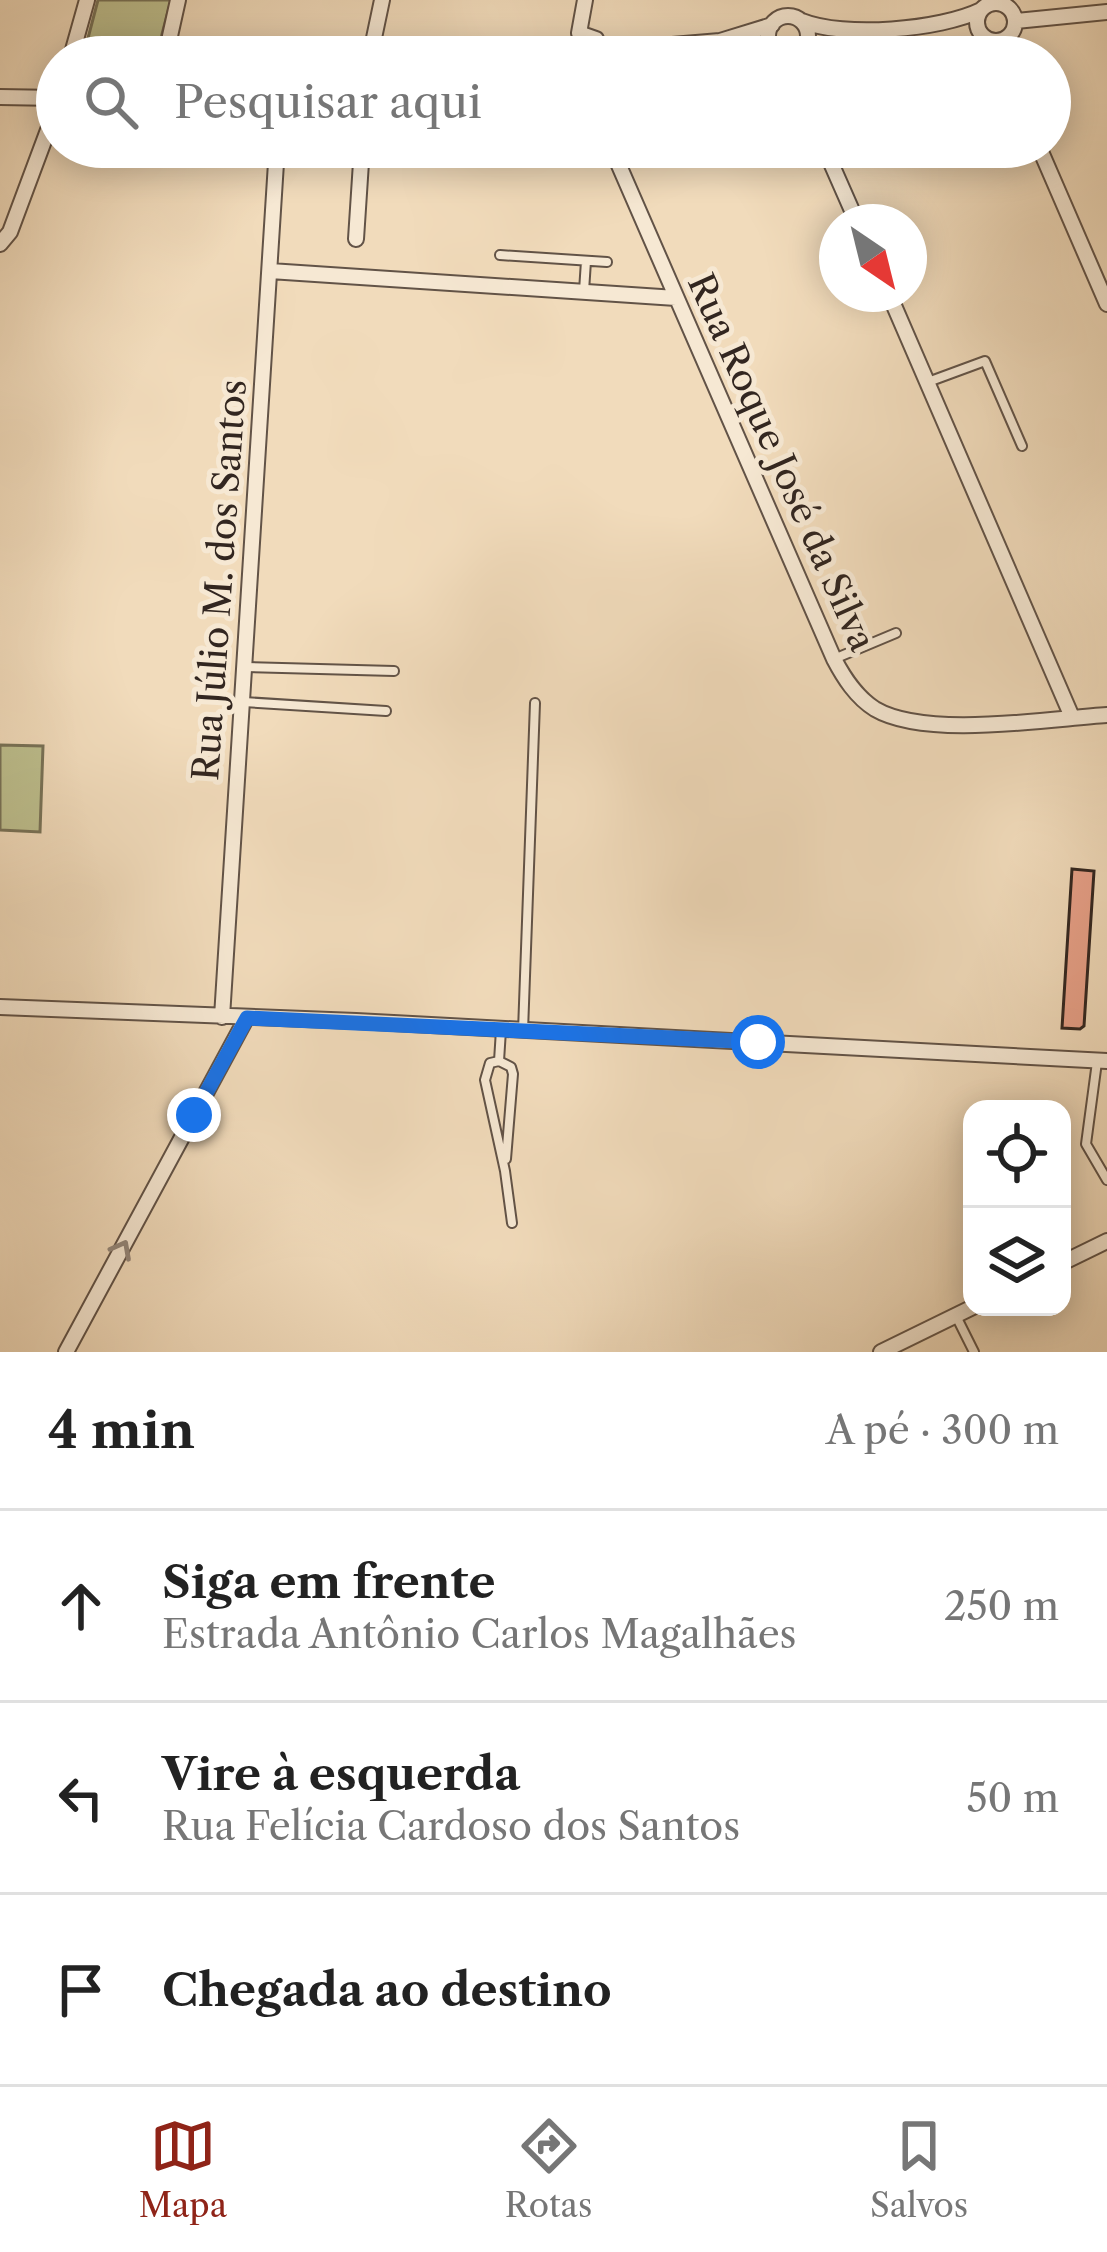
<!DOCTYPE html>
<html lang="pt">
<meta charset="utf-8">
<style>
:root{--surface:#fff;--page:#f2f2f2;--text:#222;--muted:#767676;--line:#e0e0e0;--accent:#8f2418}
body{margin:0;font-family:"Libre Caslon Text",serif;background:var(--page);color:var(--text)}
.controls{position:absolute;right:36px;bottom:36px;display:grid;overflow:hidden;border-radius:24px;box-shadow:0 6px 30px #0003}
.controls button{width:108px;height:108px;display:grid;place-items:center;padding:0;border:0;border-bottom:3px solid var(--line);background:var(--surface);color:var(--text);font:60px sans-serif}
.compass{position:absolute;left:819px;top:204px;width:108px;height:108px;border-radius:50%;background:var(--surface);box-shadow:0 6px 30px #0003;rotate:145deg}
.stop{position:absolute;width:36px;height:36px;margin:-27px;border:9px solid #1a73e8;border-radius:50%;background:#fff}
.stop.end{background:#1a73e8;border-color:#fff;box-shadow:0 3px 12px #0008}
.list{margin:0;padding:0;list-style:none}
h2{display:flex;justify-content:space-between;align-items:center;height:156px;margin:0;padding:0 48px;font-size:51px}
h2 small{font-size:39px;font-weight:400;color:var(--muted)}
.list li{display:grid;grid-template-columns:78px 1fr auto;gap:36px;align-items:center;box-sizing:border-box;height:192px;padding:0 48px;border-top:3px solid var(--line)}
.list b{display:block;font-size:45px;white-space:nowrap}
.list p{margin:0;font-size:39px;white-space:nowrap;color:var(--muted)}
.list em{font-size:39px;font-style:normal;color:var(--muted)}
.icon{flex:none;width:66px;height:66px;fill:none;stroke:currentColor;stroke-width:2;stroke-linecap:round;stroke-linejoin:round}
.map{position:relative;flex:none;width:1107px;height:1352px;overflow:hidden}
.search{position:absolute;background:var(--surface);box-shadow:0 6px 30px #0003;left:36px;right:36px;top:36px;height:132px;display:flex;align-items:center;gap:30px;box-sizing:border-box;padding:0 42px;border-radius:66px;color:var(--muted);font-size:45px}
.sheet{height:732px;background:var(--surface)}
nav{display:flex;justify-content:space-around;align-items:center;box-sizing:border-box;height:168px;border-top:3px solid var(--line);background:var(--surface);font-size:33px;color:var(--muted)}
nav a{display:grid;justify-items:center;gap:6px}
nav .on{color:var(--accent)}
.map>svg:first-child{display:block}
.green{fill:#bdbf8e;stroke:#787257;stroke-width:3}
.building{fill:#e8a189;stroke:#322620;stroke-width:3}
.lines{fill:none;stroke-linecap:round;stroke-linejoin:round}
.lane-casing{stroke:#625347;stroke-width:12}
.street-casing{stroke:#625347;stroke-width:18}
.lane{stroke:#f6e8d3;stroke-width:8}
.street{stroke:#f6e8d3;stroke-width:14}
.oneway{stroke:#94877a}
.route{stroke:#1a73e8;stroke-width:15}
.labels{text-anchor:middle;stroke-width:10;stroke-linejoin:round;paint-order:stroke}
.street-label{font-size:36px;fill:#322620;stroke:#f6e8d3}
</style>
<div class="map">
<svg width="1107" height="1352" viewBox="0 0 1107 1352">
<rect width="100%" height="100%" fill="#f1dbbb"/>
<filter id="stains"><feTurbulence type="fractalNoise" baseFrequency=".00167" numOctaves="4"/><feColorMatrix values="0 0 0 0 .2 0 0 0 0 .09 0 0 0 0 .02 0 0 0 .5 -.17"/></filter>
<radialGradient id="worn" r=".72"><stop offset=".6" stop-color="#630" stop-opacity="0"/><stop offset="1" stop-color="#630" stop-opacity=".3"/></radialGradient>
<path class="green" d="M98 0H171L156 57H83Z
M0 745 43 746 40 832 0 830Z"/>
<path class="building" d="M1072 869 1094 871 1084 1026 1080 1029 1062 1028Z"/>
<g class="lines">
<g class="lane-casing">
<path id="lane" d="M500 255 607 262
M584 291 586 261
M928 382 985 361 1022 446
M834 659 896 633
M244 667 394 671
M244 702 386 711
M501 1030 499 1061 490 1063 485 1080 505 1171 512 1223
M523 1031 535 703
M499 1061 511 1067 513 1074 506 1159
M1097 1062 1086 1144 1107 1180
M956 1316 974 1352"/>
</g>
<g class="street-casing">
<path id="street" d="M977 22a19 19 0 1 1 38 0a19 19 0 1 1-38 0Z
M768 36a20 20 0 1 1 40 0a20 20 0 1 1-40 0Z
M802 21C844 38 940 30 981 10
M1016 21 1107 12
M579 33 596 39 599 56
M579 33 585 0
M983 36 995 57
M600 51 720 41 772 25
M71 57 87 0
M177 57 170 36 178 0
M370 57 382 0
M518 57 563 54
M0 97 57 98
M611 147 834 659C844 678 856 697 875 709 926 739 1047 719 1107 715
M824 147 857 222
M1039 147 1107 304
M356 239 362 147
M0 244 10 232 57 106
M270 271 676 298
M889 294 1072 717
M0 1007 356 1021 1107 1061
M222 1017 277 147
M1062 1263 1107 1241
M66 1352 247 1017
M881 1352 973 1307"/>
</g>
<use href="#lane" class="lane"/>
<use href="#street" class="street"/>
</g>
<defs><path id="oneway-chevron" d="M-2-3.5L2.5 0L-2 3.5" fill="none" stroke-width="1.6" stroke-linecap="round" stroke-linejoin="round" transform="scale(3)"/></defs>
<use class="oneway" href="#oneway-chevron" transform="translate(122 1249) rotate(-62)"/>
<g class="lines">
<path class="route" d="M194 1115 247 1018 758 1042"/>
</g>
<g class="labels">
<g class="street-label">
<text transform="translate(782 462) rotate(66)" y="13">Rua Roque José da Silva</text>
<text transform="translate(219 580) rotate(-86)" y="13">Rua Júlio M. dos Santos</text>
</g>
</g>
<rect width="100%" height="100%" filter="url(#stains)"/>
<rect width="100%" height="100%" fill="url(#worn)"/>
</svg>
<div class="controls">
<button><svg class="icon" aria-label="locate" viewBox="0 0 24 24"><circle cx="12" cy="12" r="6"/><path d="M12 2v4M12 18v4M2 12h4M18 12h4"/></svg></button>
<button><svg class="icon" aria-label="layers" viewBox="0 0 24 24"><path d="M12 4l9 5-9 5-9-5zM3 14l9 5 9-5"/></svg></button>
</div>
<svg class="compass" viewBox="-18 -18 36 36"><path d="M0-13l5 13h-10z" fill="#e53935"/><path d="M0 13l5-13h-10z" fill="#767676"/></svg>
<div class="stop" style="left:758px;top:1042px"></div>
<div class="stop end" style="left:194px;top:1115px"></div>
<div class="search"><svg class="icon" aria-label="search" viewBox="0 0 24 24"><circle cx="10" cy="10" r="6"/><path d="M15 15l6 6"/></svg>Pesquisar aqui</div>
</div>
<section class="sheet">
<h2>4 min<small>A pé · 300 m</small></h2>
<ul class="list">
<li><svg class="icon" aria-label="ahead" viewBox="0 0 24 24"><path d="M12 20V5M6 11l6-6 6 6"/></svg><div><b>Siga em frente</b><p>Estrada Antônio Carlos Magalhães</p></div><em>250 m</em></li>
<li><svg class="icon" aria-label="left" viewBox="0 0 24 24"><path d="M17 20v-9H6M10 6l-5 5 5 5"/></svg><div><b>Vire à esquerda</b><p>Rua Felícia Cardoso dos Santos</p></div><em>50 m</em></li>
<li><svg class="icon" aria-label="arrive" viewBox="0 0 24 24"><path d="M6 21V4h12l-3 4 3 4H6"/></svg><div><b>Chegada ao destino</b></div></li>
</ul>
</section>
<nav>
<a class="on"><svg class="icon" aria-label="map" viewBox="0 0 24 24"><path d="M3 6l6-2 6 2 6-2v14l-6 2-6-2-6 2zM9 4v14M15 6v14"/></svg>Mapa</a>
<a><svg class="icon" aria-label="directions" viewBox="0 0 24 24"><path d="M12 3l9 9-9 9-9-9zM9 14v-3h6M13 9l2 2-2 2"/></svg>Rotas</a>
<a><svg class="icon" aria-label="saved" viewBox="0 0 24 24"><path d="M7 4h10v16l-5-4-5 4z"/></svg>Salvos</a>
</nav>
